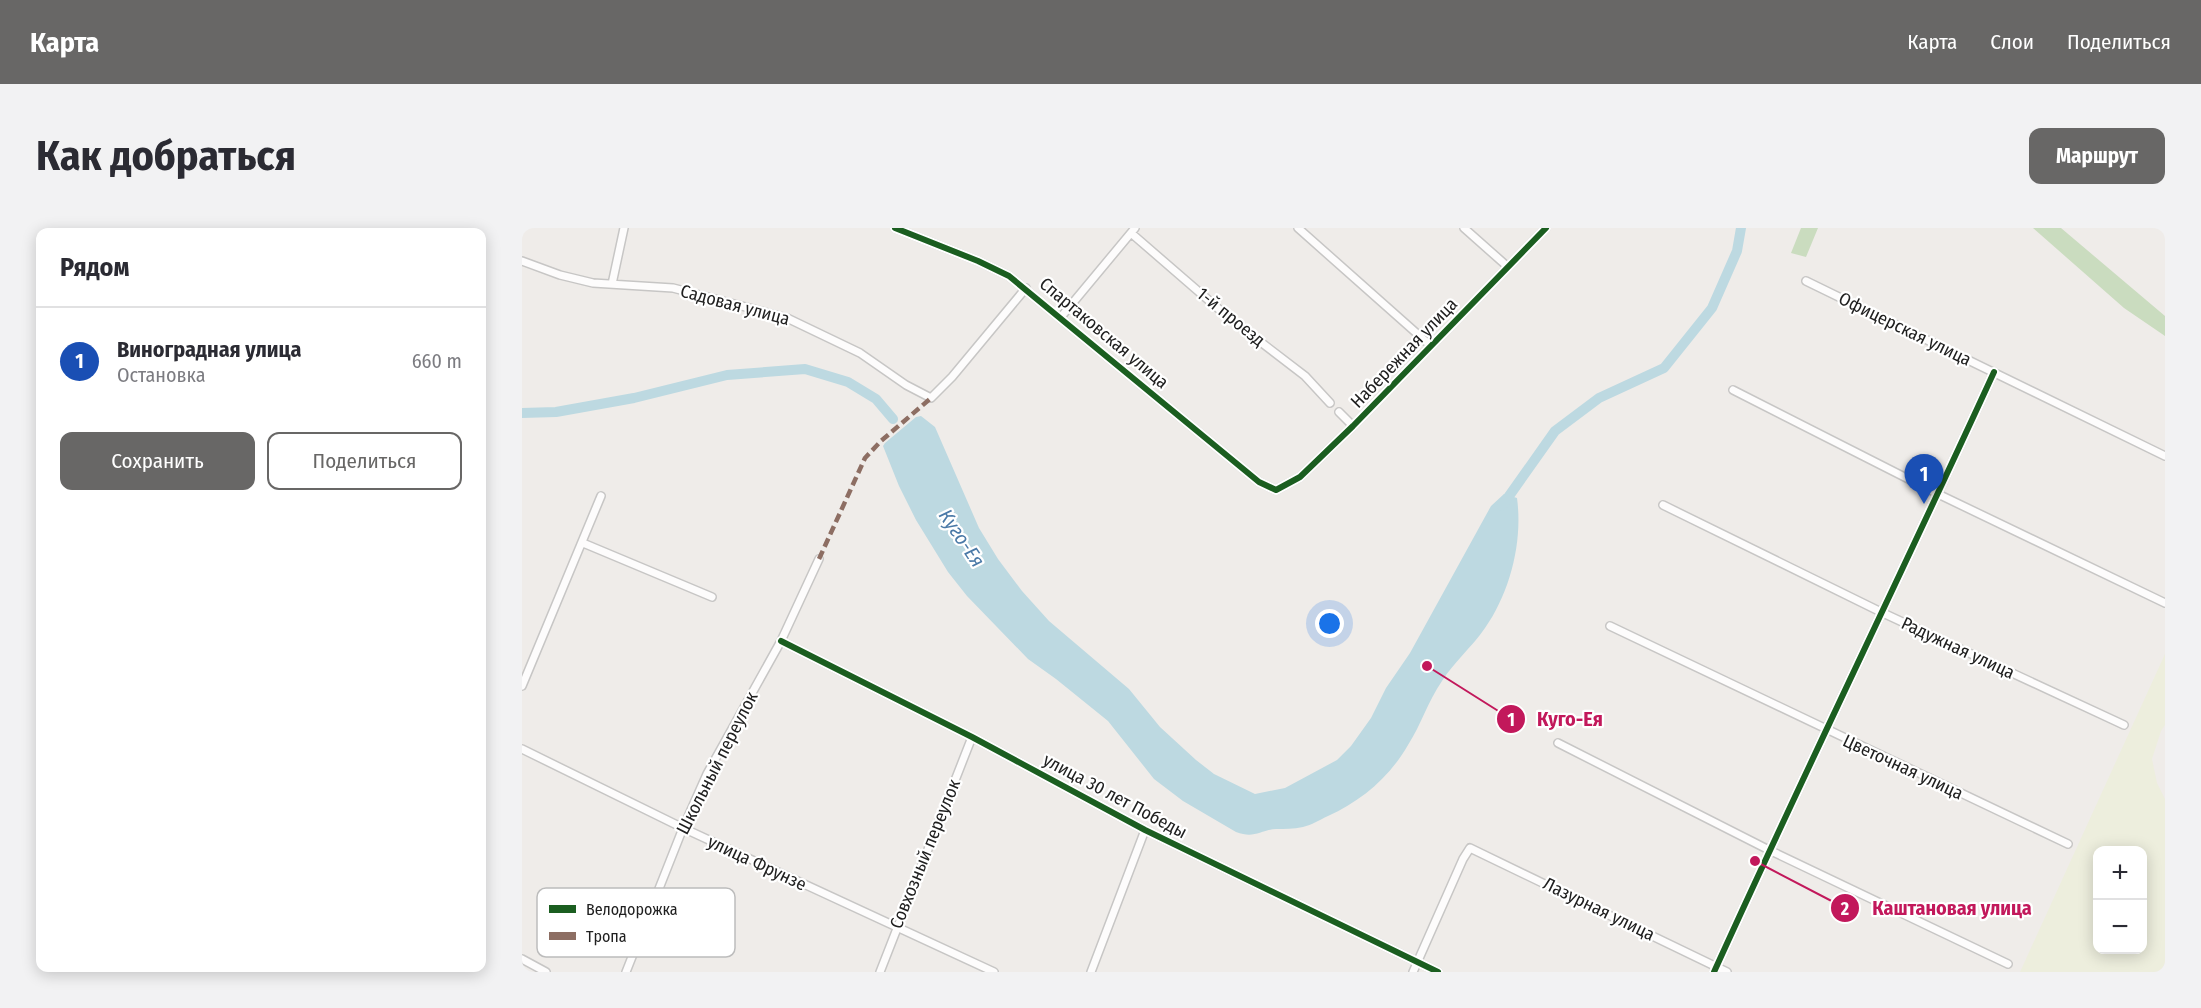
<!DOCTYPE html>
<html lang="ru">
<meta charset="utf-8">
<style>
:root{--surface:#fff;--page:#f2f2f3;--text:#2b2b33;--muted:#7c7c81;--line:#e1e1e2;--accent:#686766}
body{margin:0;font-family:"Fira Sans Condensed",sans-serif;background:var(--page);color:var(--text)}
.controls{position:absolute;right:18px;bottom:18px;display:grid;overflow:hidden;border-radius:12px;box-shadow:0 3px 15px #0003}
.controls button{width:54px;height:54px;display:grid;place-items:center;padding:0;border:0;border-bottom:2px solid var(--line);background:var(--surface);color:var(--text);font:30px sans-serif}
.you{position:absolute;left:808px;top:396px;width:21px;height:21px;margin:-15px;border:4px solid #fff;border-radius:50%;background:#1a73e8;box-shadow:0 0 0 9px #1a73e833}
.badge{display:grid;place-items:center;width:39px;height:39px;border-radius:50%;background:var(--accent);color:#fff;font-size:20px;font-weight:700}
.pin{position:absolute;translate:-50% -50px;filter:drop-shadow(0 2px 3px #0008)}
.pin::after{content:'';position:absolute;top:32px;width:21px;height:18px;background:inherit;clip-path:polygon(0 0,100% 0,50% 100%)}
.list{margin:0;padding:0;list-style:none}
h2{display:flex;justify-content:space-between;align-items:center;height:78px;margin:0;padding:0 24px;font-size:26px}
h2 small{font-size:20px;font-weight:400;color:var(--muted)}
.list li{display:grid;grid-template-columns:39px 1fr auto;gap:18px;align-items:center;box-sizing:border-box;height:108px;padding:0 24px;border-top:2px solid var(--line)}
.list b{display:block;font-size:22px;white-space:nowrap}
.list p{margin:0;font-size:20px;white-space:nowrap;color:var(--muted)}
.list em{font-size:20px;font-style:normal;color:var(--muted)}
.actions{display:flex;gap:12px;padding:18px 24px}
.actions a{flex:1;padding:14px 0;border:2px solid var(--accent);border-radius:12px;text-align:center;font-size:21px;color:var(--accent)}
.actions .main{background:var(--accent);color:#fff}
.map{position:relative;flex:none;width:1643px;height:744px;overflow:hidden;border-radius:12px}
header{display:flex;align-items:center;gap:36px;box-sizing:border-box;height:84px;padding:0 30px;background:var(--accent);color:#fff}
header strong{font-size:28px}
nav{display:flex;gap:33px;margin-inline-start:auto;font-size:21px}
.intro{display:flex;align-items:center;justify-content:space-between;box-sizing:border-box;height:144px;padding:0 36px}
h1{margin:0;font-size:42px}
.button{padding:15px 27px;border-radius:12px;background:var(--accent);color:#fff;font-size:21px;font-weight:700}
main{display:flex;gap:36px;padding:0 36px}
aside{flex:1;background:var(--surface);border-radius:12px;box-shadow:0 3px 15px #0003}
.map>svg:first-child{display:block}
.farmland{fill:#edeedd;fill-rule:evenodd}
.forest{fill:#cadcbf}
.water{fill:#bdd9e1}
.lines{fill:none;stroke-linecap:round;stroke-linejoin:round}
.river{stroke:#bdd9e1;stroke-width:10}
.minor-casing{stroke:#c7c6c5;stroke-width:10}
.minor{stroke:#fdfcfc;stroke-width:7}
.quiet{stroke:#8d6e63;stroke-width:4.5;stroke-dasharray:9 4.5;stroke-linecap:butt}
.cycleway-casing{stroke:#fff;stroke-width:10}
.cycleway{stroke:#1b5e20;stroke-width:6}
.labels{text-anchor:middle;stroke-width:4.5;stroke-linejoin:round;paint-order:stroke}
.street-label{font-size:18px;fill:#202020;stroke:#fff}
.water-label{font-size:20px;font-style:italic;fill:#4a79a7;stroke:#fff}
.key{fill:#fff;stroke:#bcbcbc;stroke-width:1.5}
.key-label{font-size:16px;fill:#202020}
.leader{fill:none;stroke:#c2185b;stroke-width:2}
.callout-dot{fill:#c2185b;stroke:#fff;stroke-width:2}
.mark-label{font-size:18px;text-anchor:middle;font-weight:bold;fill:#fff}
.callout-label{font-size:20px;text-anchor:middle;font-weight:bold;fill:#c2185b;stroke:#fff;stroke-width:4.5;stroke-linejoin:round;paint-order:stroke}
</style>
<header>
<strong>Карта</strong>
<nav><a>Карта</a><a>Слои</a><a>Поделиться</a></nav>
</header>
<div class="intro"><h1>Как добраться</h1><a class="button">Маршрут</a></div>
<main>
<aside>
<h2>Рядом<small></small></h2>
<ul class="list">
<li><span class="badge" style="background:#1a4fb4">1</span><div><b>Виноградная улица</b><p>Остановка</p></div><em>660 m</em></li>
</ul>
<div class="actions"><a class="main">Сохранить</a><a>Поделиться</a></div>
</aside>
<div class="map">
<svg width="1643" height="744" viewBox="0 0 1643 744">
<rect width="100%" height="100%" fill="#efece9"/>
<path class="farmland" d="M1643 426V497L1639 503 1630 531 1635 555 1643 571V744H1498ZM1576 622H1620V722H1576Z"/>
<path class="forest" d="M1279 0H1296L1284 29 1269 25Z
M1511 0H1539L1643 88V108L1602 80Z"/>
<path class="water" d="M399 188 413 199 457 300 476 331 500 363 527 393 607 461 638 499 674 532 692 546 733 566 763 560 815 532 829 518 849 490 864 460 888 425 969 278 982 266 995 270C1001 314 988 364 963 400 950 419 932 434 920 453 906 473 899 497 886 517 867 550 839 573 806 588 797 592 790 597 781 599 771 601 763 601 754 601 737 602 733 611 714 604L661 573 632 551 586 493 534 451 506 431 445 368 426 344 394 292 377 258 361 218 363 215 394 189Z"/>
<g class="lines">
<path class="river" d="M0 185 34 184 112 170 205 147 283 141 326 154 354 171 371 191
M980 278 1033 203 1077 170 1142 140 1190 80 1215 23 1219 0"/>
<g class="minor-casing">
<path id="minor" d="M373 0 456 33 487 48 737 254 754 262 778 249 831 198 1024 0
M776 0 909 118
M942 0 986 39
M609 5 706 89 783 148 808 175
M0 33 38 47 71 55 151 60 265 90 338 125 384 157 409 170 430 149 504 60
M1284 53 1643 228
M90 56 102 0
M539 89 613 0
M1211 162 1416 266 1643 375
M817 184 831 198
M1141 277 1361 385 1602 497
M61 315 190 369
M1088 398 1546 616
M259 413 450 509 623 602 916 744
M0 458 79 268
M1036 515 1247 622 1486 736
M0 521 161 600 472 744
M0 731 24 744
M104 744 161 600 185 546 259 413 297 331
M358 744 450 509
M569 744 623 602
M891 744 941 631 948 620 1205 744
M1192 744C1283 543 1380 345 1472 144"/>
</g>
<use href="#minor" class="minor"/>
<path class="quiet" d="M297 331 343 230 359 213 409 170"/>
<g class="cycleway-casing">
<path id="cycleway" d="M373 0 456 33 487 48 737 254 754 262 778 249 831 198 1024 0
M259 413 450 509 623 602 916 744
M1192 744C1283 543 1380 345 1472 144"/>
</g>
<use href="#cycleway" class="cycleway"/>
</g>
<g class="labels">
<g class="street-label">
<text transform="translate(213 77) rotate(15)" y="6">Садовая улица</text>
<text transform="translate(709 89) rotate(39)" y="6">1-й проезд</text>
<text transform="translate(1383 101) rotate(26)" y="6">Офицерская улица</text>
<text transform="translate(582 105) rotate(40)" y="6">Спартаковская улица</text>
<text transform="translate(882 125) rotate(-46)" y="6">Набережная улица</text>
<text transform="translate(1436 420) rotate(25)" y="6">Радужная улица</text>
<text transform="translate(195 535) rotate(-63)" y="6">Школьный переулок</text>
<text transform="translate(1381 539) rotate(25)" y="6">Цветочная улица</text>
<text transform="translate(593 568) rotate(28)" y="6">улица 30 лет Победы</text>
<text transform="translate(403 626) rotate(-68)" y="6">Совхозный переулок</text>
<text transform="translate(235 635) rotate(25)" y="6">улица Фрунзе</text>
<text transform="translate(1077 681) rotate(26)" y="6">Лазурная улица</text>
</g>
<g class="water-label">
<text transform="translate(440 310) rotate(56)" y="7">Куго-Ея</text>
</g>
</g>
<rect x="15" y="660" width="198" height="69" rx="9" class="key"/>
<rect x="27" y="677" width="27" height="8" fill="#1b5e20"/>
<rect x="27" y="704" width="27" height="8" fill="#8d6e63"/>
<g class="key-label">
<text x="64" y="687">Велодорожка</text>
<text x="64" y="714">Тропа</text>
</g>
<path class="leader" d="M905 438L989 491M1233 633L1323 680"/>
<g class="callout-dot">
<circle cx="905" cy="438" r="6"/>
<circle cx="1233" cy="633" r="6"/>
<circle cx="989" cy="491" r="15"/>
<circle cx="1323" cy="680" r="15"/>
</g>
<g class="mark-label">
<text x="989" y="498">1</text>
<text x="1323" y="687">2</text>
</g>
<g class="callout-label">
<text x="1048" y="498">Куго-Ея</text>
<text x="1430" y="687">Каштановая улица</text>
</g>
</svg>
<div class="controls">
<button>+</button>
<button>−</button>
</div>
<div class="you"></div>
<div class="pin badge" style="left:1402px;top:276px;background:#1a4fb4">1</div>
</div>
</main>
